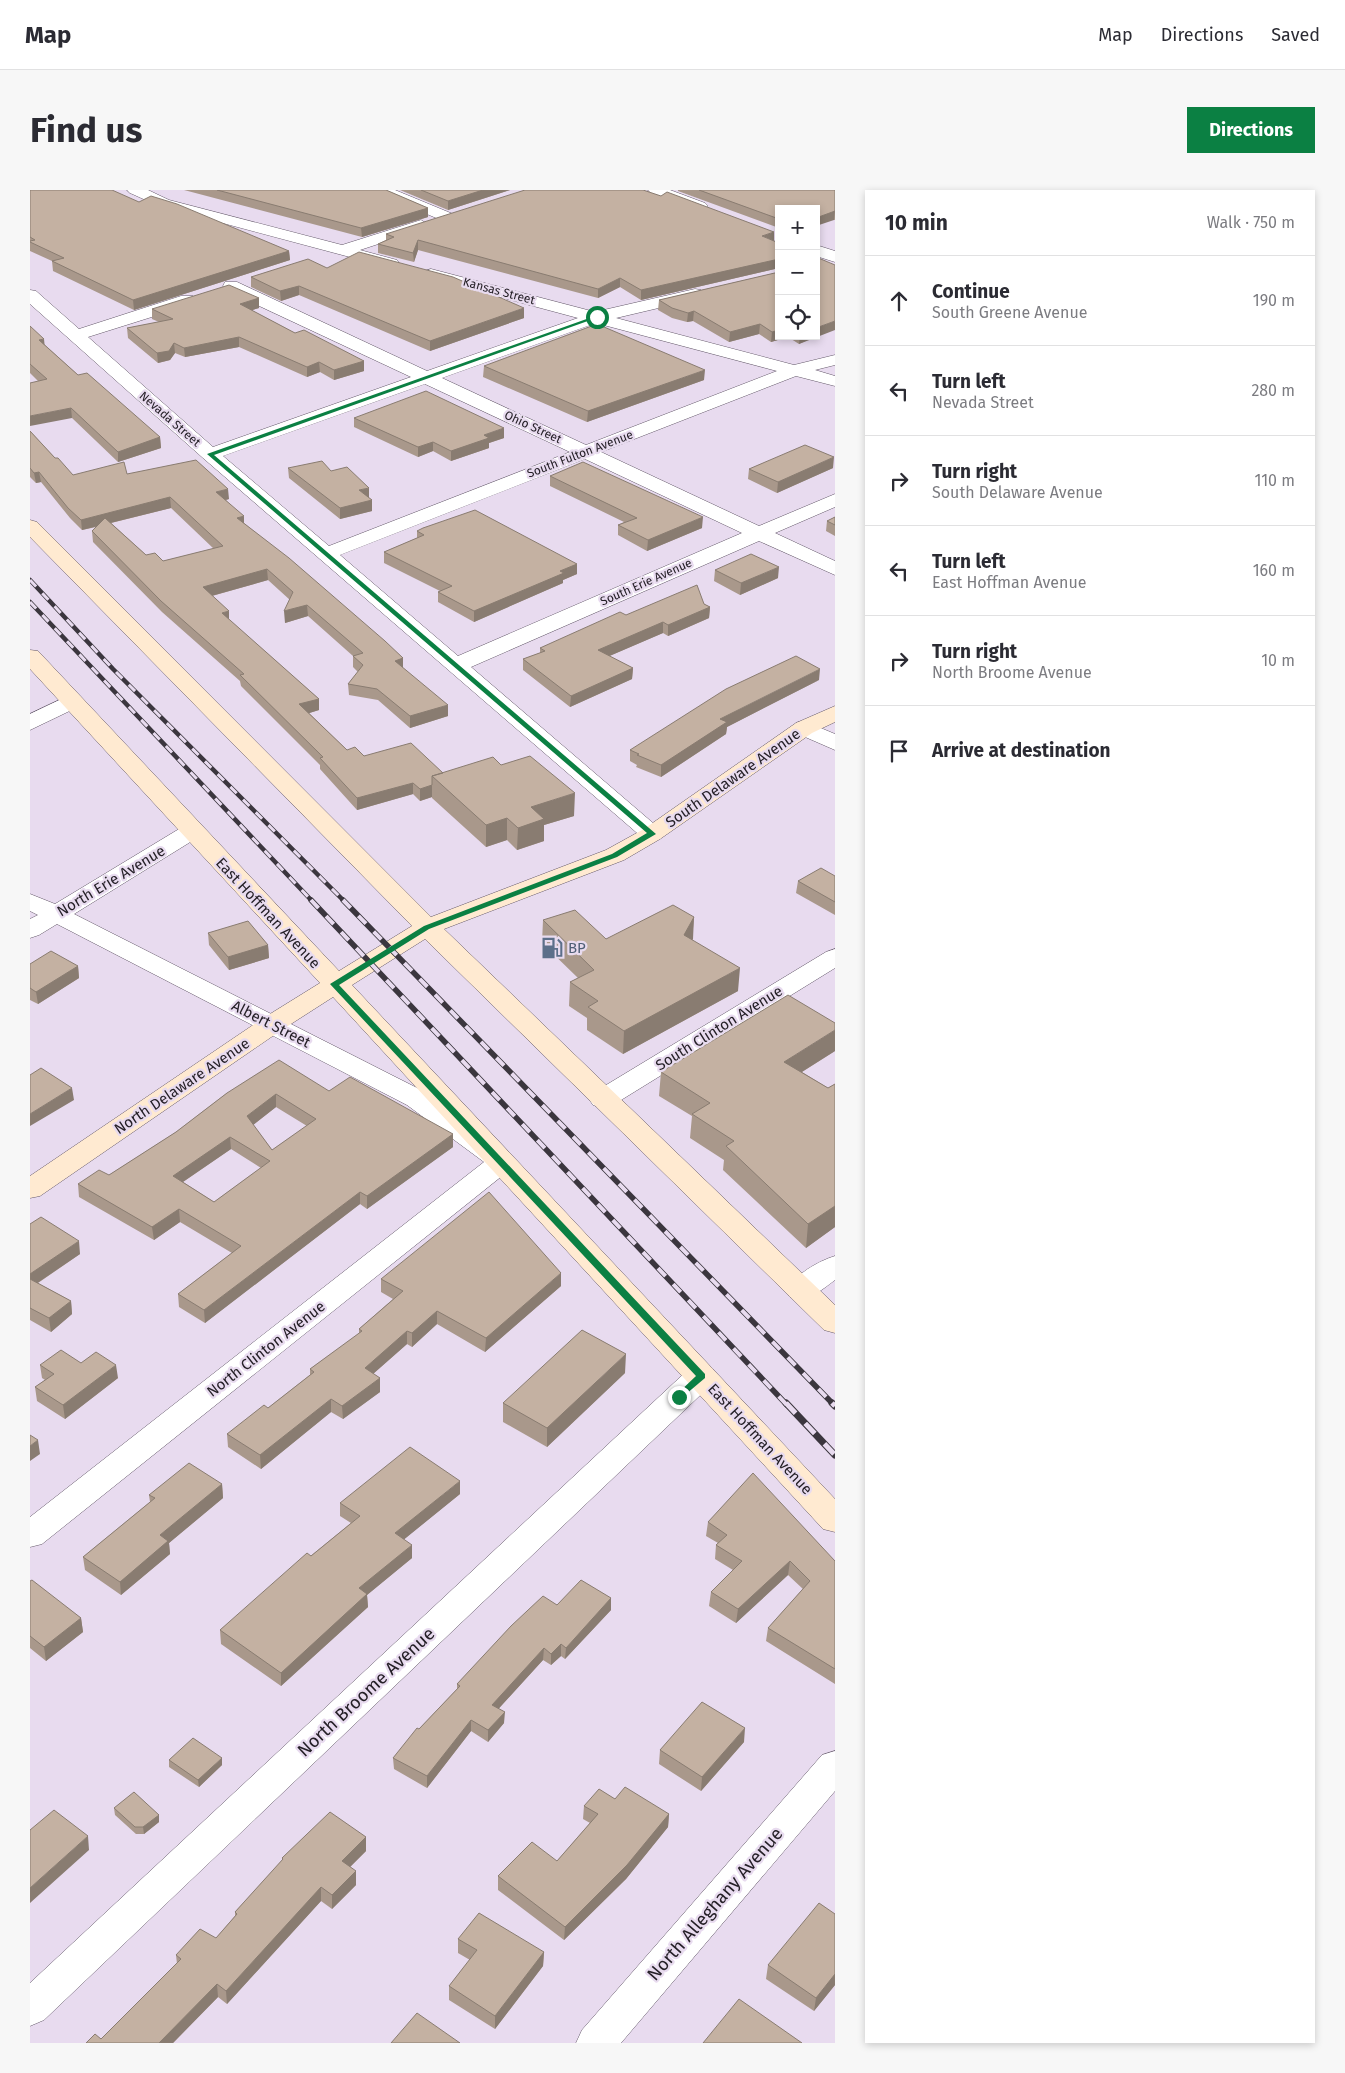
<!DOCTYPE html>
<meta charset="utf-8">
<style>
:root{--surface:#fff;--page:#f7f7f7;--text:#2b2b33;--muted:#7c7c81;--line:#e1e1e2;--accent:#0b8043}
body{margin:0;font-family:"Fira Sans",sans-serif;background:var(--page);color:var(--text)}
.controls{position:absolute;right:15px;top:15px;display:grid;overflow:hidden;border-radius:0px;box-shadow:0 2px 8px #0003}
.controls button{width:45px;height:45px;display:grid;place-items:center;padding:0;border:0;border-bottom:1px solid var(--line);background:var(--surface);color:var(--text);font:25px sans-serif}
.stop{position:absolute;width:15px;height:15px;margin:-11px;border:4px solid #0b8043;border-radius:50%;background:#fff}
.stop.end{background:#0b8043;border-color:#fff;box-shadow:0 1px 5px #0008}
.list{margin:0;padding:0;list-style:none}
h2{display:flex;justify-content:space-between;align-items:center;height:65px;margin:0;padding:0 20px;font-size:21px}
h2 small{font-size:16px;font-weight:400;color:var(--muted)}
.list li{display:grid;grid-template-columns:32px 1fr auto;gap:15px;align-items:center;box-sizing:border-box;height:90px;padding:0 20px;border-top:1px solid var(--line)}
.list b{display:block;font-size:19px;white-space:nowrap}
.list p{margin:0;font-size:16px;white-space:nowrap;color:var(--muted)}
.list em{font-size:16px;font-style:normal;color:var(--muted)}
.icon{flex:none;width:28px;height:28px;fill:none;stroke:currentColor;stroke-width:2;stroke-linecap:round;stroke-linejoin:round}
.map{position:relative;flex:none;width:805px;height:1853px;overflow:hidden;border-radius:0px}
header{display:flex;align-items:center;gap:30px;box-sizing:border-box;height:70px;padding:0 25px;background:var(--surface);border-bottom:1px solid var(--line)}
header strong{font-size:24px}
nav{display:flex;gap:28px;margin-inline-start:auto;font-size:18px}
.intro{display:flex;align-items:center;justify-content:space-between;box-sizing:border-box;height:120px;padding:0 30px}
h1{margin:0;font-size:35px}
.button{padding:12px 22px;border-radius:0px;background:var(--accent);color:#fff;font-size:18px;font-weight:700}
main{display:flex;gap:30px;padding:0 30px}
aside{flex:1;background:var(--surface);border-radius:0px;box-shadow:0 2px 8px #0003}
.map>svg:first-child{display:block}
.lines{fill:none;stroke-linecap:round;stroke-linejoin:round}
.street-casing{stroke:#635869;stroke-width:1}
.secondary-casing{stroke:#635869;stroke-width:1}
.street{fill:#fff;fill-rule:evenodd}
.secondary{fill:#ffead1;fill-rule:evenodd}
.rail-far2-casing{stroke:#3b363e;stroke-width:4.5}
.rail-far1-casing{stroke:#3b363e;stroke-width:5.5}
.rail-casing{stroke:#3b363e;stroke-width:7}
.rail-far2{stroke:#e8dbef;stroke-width:3;stroke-dasharray:9;stroke-linecap:butt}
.rail-far1{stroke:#e8dbef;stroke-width:4;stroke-dasharray:11;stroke-linecap:butt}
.rail{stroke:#e8dbef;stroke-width:5;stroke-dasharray:14;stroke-linecap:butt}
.wall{fill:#a9988b;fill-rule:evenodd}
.shaded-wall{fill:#897c71}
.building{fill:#c4b1a2;stroke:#897c71;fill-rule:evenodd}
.route{fill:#0b8043}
.labels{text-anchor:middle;stroke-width:4.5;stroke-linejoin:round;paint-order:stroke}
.far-street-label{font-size:12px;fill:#252027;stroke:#e8dbef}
.street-label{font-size:15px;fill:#252027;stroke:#e8dbef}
.service-label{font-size:15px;fill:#4e5e75;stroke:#e8dbef;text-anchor:start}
.near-street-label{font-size:18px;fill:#252027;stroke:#e8dbef}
</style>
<header>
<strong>Map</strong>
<nav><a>Map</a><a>Directions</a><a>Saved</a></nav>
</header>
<div class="intro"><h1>Find us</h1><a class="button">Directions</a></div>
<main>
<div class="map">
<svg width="805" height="1853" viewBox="0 0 805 1853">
<rect width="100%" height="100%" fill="#e8dbef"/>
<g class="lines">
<g class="street-casing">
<path id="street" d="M97 0H118L139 10 312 55 391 30 399 35 397 38 330 60 367 70 369 73 367 76 361 78 129 16 100 3Z
M344 0H365L423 24 425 27 423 30H411L347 3Z
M618 0H640L675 13 678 16 675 19H665L621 3Z
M786 55 805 61V72L786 66Z
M401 79 565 122 665 99 671 100 673 104 671 108 586 128 764 175 805 165V175L785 180 805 186V196L766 186 571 262 729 336 805 304V317L745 343 805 371V385L729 351 441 477 630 639 634 644 630 649 622 651 614 649 173 268 0 114V100L6 101 49 139 151 106H163L165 110 163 114 58 147 183 257 381 187 195 100 193 96 195 92H207L397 181 548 128 395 87 393 84 395 81ZM566 133 747 181 556 255 412 188ZM395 194 540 262 299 356 193 266ZM555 269 712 343 428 466 310 365Z
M42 504 50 506 53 511 50 516 0 540V524Z
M774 531 805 544V560L766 543 763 538 766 533Z
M162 634 170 636 174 641 170 646 44 724 397 903 482 966 486 972 482 978 12 1354 0 1357V1327L454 972 377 915 27 734 9 745 0 748V729L8 725 0 721V704L25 714 154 636Z
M805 759V778L583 915 573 918 563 915 559 909 563 903 796 762Z
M805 1066V1090C790 1101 779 1112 760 1107L756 1100C765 1085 788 1071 805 1066Z
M671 1175 682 1178 686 1186 682 1194 14 1830 0 1836V1793L660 1178Z
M805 1561V1601L591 1853H546L552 1840 792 1565Z"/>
</g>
<g class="secondary-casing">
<path id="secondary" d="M0 330 7 332 401 727 576 660 614 639 766 533 805 516V532L782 543 630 649 594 670 414 739 805 1115V1143L794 1140 395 749 322 795 805 1309V1342L793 1339 303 807 250 841 10 1006 0 1008V986L232 829 290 793 0 479V460L8 461 309 781 382 736 0 347Z"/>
</g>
<use href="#street" class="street"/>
<use href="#secondary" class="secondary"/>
<g class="rail-far2-casing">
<path id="rail-far2" d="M0 390 83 479 314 711
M0 412 282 711"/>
</g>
<g class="rail-far1-casing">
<path id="rail-far1" d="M281 710 757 1215
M313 710 804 1215"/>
</g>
<g class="rail-casing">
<path id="rail" d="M756 1213 805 1265
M802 1213 805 1216"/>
</g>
<use href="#rail-far2" class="rail-far2"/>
<use href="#rail-far1" class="rail-far1"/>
<use href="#rail" class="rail"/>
</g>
<path class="wall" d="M0 0 109 12 259 61 260 70 104 120 23 81 22 71 0 61Z
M154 0H356L398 18V27L332 47Z
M370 0H480L418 20Z
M648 0H805V30L749 19V38L648 1Z
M356 44 744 51 749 53V78L611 110 590 97 568 108 388 60 384 72 348 63V54L356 50Z
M297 78 494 128 400 161 269 105 251 111 221 97V87Z
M749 82V146H786L769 154 758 147 741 152 729 144 699 152 663 131 657 132 642 128 628 120 629 110Z
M229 108V118L221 120 265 143 334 171V181L304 190 290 182 277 187 209 157 155 167 145 163 140 170 128 173 98 148 97 138 129 132 122 129V119Z
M0 136 15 155 48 185 130 247 131 258 88 272 42 228 8 191 0 183Z
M454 176 674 190 557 232 453 187Z
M324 228 474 248 459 253V258L421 271 403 261 388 267 324 237Z
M0 241 25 268 43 285 97 284 199 309 196 310 214 333 373 468V478L418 526 380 538 348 510 319 505 318 494 328 482 323 477V466L278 426 255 433 260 410 238 390 182 406 199 430 289 509V520L279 523 317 560 334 566 413 583 471 575 544 626 514 635V651L487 660 477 650 456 657 402 608V607L390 611 383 604 327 620 290 579V575L211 496 210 491 132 422 63 352 62 341 66 337 52 340 40 328 11 292 6 293 0 287ZM141 318 184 359 133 371 116 365 81 333Z
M258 278 301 281 342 310V321L310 329 259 288Z
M803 278 747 303 718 289 719 279Z
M520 286 672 338 617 361 588 345V335L594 332 520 296Z
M805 327V346L796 341 797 331Z
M387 341 547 374V384L533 390V393L444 432 408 412V402L410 401 354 373V362L387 348Z
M685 380 748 388 710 405 684 391Z
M674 414 680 417 679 428 638 446 633 443 579 466 603 478 602 489 540 517 493 480V469L510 463V458L596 425Z
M789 490 697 537 696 544 631 587 606 577 607 575 600 571V560Z
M805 686V725L766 703 768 691Z
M664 727 662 750 708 801 593 864 557 840V828L539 816 540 792 548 788 512 753 513 730 576 749Z
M178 743 238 755 239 768 199 780 179 755Z
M0 774 48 776 49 788 8 814 0 810Z
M805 861 772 882 798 898 805 894V1037L776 1058 693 980 694 970 660 948 662 926 629 906 631 882Z
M299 901 423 944V957L337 1019 330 1014 175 1133 149 1117 148 1104 202 1063 150 1032 124 1050 49 1007 48 994 79 985 146 942 197 903ZM246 917 277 936 242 960 223 935ZM201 959 231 978 184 1012 153 992Z
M0 1034 50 1064 8 1093 41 1111 42 1124 21 1142 0 1130Z
M351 1089 531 1096 455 1162 407 1134 382 1157 377 1154 343 1184 350 1188V1202L313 1229 301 1222 231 1279 198 1257 197 1244 238 1218 280 1185V1179L329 1144V1139L363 1109 351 1102Z
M51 1173 88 1188 35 1229 7 1211 5 1197 15 1190 12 1188 10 1175Z
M595 1183 517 1257 473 1232V1213Z
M192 1294 193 1308 139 1353 140 1364 91 1405 55 1380 53 1367 120 1312 119 1305Z
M430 1304 374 1349 382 1368 337 1405 338 1417 251 1496 191 1454 190 1440 321 1333 310 1326V1313Z
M678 1332 805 1371V1494L736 1451 738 1438 773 1399 758 1385 706 1433 679 1416 681 1402 703 1380 685 1369 686 1355 688 1353 676 1346Z
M0 1391 51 1428 53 1442 16 1471 0 1458Z
M581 1408V1420L535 1469 531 1466 521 1475 513 1470 469 1518 474 1533 458 1552 441 1541 397 1598 364 1579 363 1568 389 1539 427 1499V1494L527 1415Z
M714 1552 671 1601 629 1574 630 1560Z
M139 1570 192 1575 169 1597 139 1577Z
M585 1609 639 1624 638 1637 596 1689 534 1750 468 1700V1686L527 1671 560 1633 553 1629 554 1616Z
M84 1618 129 1625V1632L114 1644H106L85 1625Z
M336 1661 320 1677 326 1695 302 1719 291 1711 197 1814 188 1807 143 1853H56L71 1849 147 1774 146 1765 186 1748 205 1726V1722L252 1671V1668Z
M805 1724V1795L784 1821 736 1789 738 1775Z
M428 1749 514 1762 513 1776 465 1839 419 1810V1796L440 1770 428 1763Z"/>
<path class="shaded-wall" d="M453 0H480L418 20V11Z
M398 18V27L332 47 331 38Z
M805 21 804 30 786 36V28Z
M744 42V51L732 46Z
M388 50V60L384 72 383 63Z
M259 61 260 70 104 120 103 110Z
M749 69V78L611 110V100Z
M590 88V97L568 108V99Z
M269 96V105L251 111 250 101Z
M229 108V118L210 124V114Z
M494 118V128L400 161V151Z
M664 121 663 131 657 132 658 123Z
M805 131V140L769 154 770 146H786V138Z
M730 134 729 144 699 152 700 142Z
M749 140V146H758V147L741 152 742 142Z
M209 147V157L155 167 154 158Z
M14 149 15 159 9 150Z
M144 153 145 163 140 170 128 173 127 163Z
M334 171V181L304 190V180Z
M289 172 290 182 277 187V177Z
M675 180 674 190 557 232 558 221Z
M41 218 42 228 0 236V226Z
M474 238V248L459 253V258L421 271V261L454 245Z
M130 247 131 258 88 272V262Z
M403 252V261L388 267V257Z
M804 267 803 278 747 303 748 292Z
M9 282 11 292 6 293 4 283Z
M339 298V309L329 300Z
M198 299 199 309 187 312 186 302Z
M140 307 141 318 52 340 51 330Z
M342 310V321L310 329V318Z
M214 326V337L207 328Z
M673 327 672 338 617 361 618 350Z
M547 374V384L533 390V393L444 432V421L530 381Z
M749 377 748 388 710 405 711 393Z
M237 379 238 390 174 408 173 397Z
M277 415 278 426 255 433 254 421Z
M680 417 679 428 638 446V435Z
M199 421V433L192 423Z
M633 432V443L568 471V460Z
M373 468V480L365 471Z
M603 478 602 489 540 517 541 506Z
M790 479 789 490 697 537 696 544 631 587V575L690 529Z
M289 509V520L270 526 269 514Z
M418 515V526L380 538V526Z
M383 593V604L327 620V608Z
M402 595V607L390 611V599Z
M545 603 544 626 514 635V651L487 660 488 638 501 617Z
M477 628V650L456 657V635Z
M664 727 663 749 652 768 654 745Z
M238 755 239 768 199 780 198 767Z
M48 776 49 788 8 814 6 802Z
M710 778 708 801 593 864 594 841Z
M805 840V861L751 895 754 872Z
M42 898 44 910 0 936V924Z
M246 904V917L218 939 217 926Z
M423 944V957L337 1019V1006Z
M200 947 201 959 144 998 143 986Z
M330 1002V1014L175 1133 174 1120Z
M805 1016V1037L776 1058 778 1034Z
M149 1019 150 1032 124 1050 122 1037Z
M49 1051 50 1064 0 1098V1084Z
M531 1083V1096L455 1162 456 1148Z
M41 1111 42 1124 21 1142 19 1128Z
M407 1121V1134L382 1157V1143Z
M377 1141V1154L335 1191V1178Z
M596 1164 595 1183 517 1257V1238Z
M86 1175 88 1188 35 1229 33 1215Z
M350 1188V1202L313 1229 312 1216Z
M301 1209V1222L231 1279 230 1265Z
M8 1250 10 1264 0 1271V1256Z
M430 1291V1304L366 1356 365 1343Z
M192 1294 193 1308 139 1353 140 1364 91 1405 90 1392 130 1345Z
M382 1355V1368L337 1405 338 1417 251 1496V1483L329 1398Z
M760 1371 758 1385 706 1433 708 1419Z
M581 1408V1420L535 1469 536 1458Z
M51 1428 53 1442 16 1471 14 1457Z
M531 1454V1466L521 1475V1464Z
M514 1458 513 1470 462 1526V1515Z
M475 1522 474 1533 458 1552V1540Z
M441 1530V1541L397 1598V1586Z
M715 1538 714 1552 671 1601 672 1587Z
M192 1568V1575L169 1597 168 1590Z
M639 1624 638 1637 596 1689 534 1750 535 1737Z
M129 1625V1632L114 1644 113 1637Z
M58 1646 59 1660 0 1713V1698Z
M336 1647V1661L312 1685V1671Z
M326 1681V1695L302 1719V1705Z
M291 1697V1711L197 1814 196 1801Z
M514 1762 513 1776 465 1839V1826Z
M805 1784V1795L784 1821 786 1808Z
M187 1794 188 1807 143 1853H129Z"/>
<path class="building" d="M0 0H82L109 12 121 6 147 14 259 61 103 110 22 71 34 68 0 52V51L5 50 0 47Z
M187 0H356L398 18 331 38Z
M391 0H453L418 11Z
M495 0H613L631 6 637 2 744 42 732 46 749 53V69L611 100 590 88 568 99 388 50 383 63 348 54 364 47 356 44Z
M669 0H805V21L786 28V19H749V29Z
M329 62 423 87 494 118 400 151 269 96 250 101 221 87 278 69 297 78Z
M786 67 805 75V131L786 138Z
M749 82V140L742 142 730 134 700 142 664 121 658 123 642 118 629 110Z
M199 95 229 108 210 114 265 143 274 140 334 171 304 180 289 172 277 177 209 147 154 158 144 153 139 161 127 163 97 138 143 129 122 119Z
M567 134 675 180 558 221 454 176 551 140Z
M0 136 14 149 9 150 48 185 57 183 130 247 88 262 41 218 0 226V193L17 189 0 174Z
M396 201 474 238 454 245 459 248 421 261 403 252 388 257 324 228Z
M0 241 25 268H28L43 285 94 272 97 284 166 270 198 299 186 302 214 326 207 328 259 368 355 451 373 468 365 471 418 515 380 526 347 499 318 494 333 475 323 466 333 463 277 415 254 421 263 402 237 379 173 397 199 421 192 423 289 509 269 514 317 560 325 557 334 566 381 553 413 583 402 586V595L390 599 383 593 327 608 290 568 293 567 210 485 214 484 131 411 62 341 75 328 116 365 125 363 133 371 193 356 140 307 51 330 38 318 9 282 4 283 0 278Z
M775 255 804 267 748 292 719 279Z
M292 271 301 281 317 277 339 298 329 300 342 310 310 318 258 278Z
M553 272 673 327 618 350 588 335 607 328 520 286Z
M445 320 547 374 530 381 534 383 444 421 408 402 422 396 354 362 394 345 387 341 393 338Z
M805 327V335L797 331Z
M721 364 749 377 711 393 685 380Z
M667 395 674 414 680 417 638 435 633 432 568 460 603 478 541 506 493 469 515 461 510 458 590 422 596 425Z
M766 466 790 479 690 529 697 532 631 575 607 565 609 564 600 560 696 499Z
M500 566 545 603 501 617 514 629 488 638 477 628 456 635 402 586 463 567 471 575Z
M791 678 805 686V712L768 691Z
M643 715 664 727 654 745 710 778 594 841 558 817 568 811 540 792 564 780 513 730 545 720 576 749Z
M218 731 238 755 198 767 178 743Z
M21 761 48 776 6 802 0 798V774Z
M758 805 805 833V840L754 872 798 898 805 894V1016L778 1034 696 956 704 951 662 924 680 913 631 882Z
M249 870 299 901 320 887 423 944 337 1006 330 1002 174 1120 148 1104 211 1056 149 1019 122 1037 48 994 69 980 79 985 146 942 197 903ZM246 904 286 929 242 960 217 926ZM200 947 240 971 184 1012 143 986Z
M11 878 42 898 0 924V885Z
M459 1002 531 1083 456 1148 407 1121 382 1143 377 1141 335 1178 350 1188 312 1216 301 1209 230 1265 197 1244 234 1215 238 1218 284 1182 280 1179 332 1141 329 1139 373 1101 351 1089Z
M11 1027 49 1051 0 1084V1034Z
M0 1089 41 1111 19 1128 0 1118Z
M552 1140 596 1164 517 1238 473 1213Z
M31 1160 51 1173 66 1162 86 1175 33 1215 5 1197 24 1184 10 1175Z
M0 1245 8 1250 0 1256Z
M380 1257 430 1291 365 1343 382 1355 329 1398 337 1404 251 1483 190 1440 277 1363 281 1366 330 1326 310 1313Z
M159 1273 192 1294 130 1345 138 1351 90 1392 53 1367 125 1308 119 1305Z
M723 1283 805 1371V1479L738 1438 780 1391 760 1371 708 1419 681 1402 712 1371 686 1355 697 1345 678 1332Z
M2 1390 51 1428 14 1457 0 1446V1391Z
M551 1390 581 1408 536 1458 531 1454 521 1464 514 1458 462 1515 475 1522 458 1540 441 1530 397 1586 363 1568 387 1538 389 1539 430 1496 427 1494 481 1436 513 1406 527 1415Z
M672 1512 715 1538 672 1587 630 1560Z
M163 1548 192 1568 168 1590 139 1570Z
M595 1597 639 1624 597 1675 535 1737 468 1686 502 1652 527 1671 568 1624 554 1616 569 1599 585 1609Z
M104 1602 129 1625 113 1637H105L84 1618Z
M24 1620 58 1646 0 1698V1640Z
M300 1622 336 1647 312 1671 326 1681 302 1705 291 1697 196 1801 187 1794 129 1853H56L65 1844 71 1849 151 1769 146 1765 170 1739 186 1748 207 1724 205 1722 253 1669 252 1668Z
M789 1713 805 1724V1784L786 1808 738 1775Z
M449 1723 514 1762 465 1826 419 1796 447 1760 428 1749Z
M709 1809 772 1853H673Z
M387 1823 430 1853H361Z"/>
<path class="route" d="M565 126 569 127 184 265 626 644 587 667 399 739 309 795 675 1184V1188L649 1210 644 1207 646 1205 666 1186 300 794 394 736 582 664 617 643 177 264Z"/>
<defs>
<g id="fuel-bare" transform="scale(1.725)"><path d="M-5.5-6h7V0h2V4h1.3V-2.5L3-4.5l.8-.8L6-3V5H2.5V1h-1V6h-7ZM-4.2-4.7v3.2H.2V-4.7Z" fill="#5c6f8a" stroke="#e8dbef" stroke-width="2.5" paint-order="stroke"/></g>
</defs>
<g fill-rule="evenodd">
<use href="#fuel-bare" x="522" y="758"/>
</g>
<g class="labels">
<g class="far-street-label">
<text transform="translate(469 101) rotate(15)" y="4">Kansas Street</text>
<text transform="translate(140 229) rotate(41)" y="4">Nevada Street</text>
<text transform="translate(503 237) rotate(25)" y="4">Ohio Street</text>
<text transform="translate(550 264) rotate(-21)" y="4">South Fulton Avenue</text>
<text transform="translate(616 392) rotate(-24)" y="4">South Erie Avenue</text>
</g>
<g class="street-label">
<text transform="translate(703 588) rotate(-35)" y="5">South Delaware Avenue</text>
<text transform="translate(81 691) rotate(-31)" y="5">North Erie Avenue</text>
<text transform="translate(238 723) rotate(47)" y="5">East Hoffman Avenue</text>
<text transform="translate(241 834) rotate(27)" y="5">Albert Street</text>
<text transform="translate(689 838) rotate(-32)" y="5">South Clinton Avenue</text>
<text transform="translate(152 896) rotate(-34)" y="5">North Delaware Avenue</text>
<text transform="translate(236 1159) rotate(-38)" y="5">North Clinton Avenue</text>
<text transform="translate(730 1249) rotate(47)" y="5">East Hoffman Avenue</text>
</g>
<g class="service-label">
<text x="538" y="763">BP</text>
</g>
<g class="near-street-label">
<text transform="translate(336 1502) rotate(-43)" y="6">North Broome Avenue</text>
<text transform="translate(685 1714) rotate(-49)" y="6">North Alleghany Avenue</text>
</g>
</g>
</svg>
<div class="controls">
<button>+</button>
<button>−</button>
<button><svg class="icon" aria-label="locate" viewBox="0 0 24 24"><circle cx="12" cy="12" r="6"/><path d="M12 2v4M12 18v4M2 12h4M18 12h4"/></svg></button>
</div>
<div class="stop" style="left:567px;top:127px"></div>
<div class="stop end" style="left:649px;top:1207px"></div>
</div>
<aside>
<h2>10 min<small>Walk · 750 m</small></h2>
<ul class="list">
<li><svg class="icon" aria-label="ahead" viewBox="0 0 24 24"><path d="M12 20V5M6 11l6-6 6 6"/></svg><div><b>Continue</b><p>South Greene Avenue</p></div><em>190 m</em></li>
<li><svg class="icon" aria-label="left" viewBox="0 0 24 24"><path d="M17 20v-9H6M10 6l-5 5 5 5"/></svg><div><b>Turn left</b><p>Nevada Street</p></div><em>280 m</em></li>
<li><svg class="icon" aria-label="right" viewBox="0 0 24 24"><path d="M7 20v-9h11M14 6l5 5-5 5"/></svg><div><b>Turn right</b><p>South Delaware Avenue</p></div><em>110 m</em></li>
<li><svg class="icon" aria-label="left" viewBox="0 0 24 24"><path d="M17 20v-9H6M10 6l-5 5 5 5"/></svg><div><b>Turn left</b><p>East Hoffman Avenue</p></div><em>160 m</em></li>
<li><svg class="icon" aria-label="right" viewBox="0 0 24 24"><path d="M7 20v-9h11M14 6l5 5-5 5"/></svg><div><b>Turn right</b><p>North Broome Avenue</p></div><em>10 m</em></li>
<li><svg class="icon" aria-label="arrive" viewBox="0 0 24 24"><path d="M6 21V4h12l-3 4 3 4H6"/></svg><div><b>Arrive at destination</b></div></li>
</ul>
</aside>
</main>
